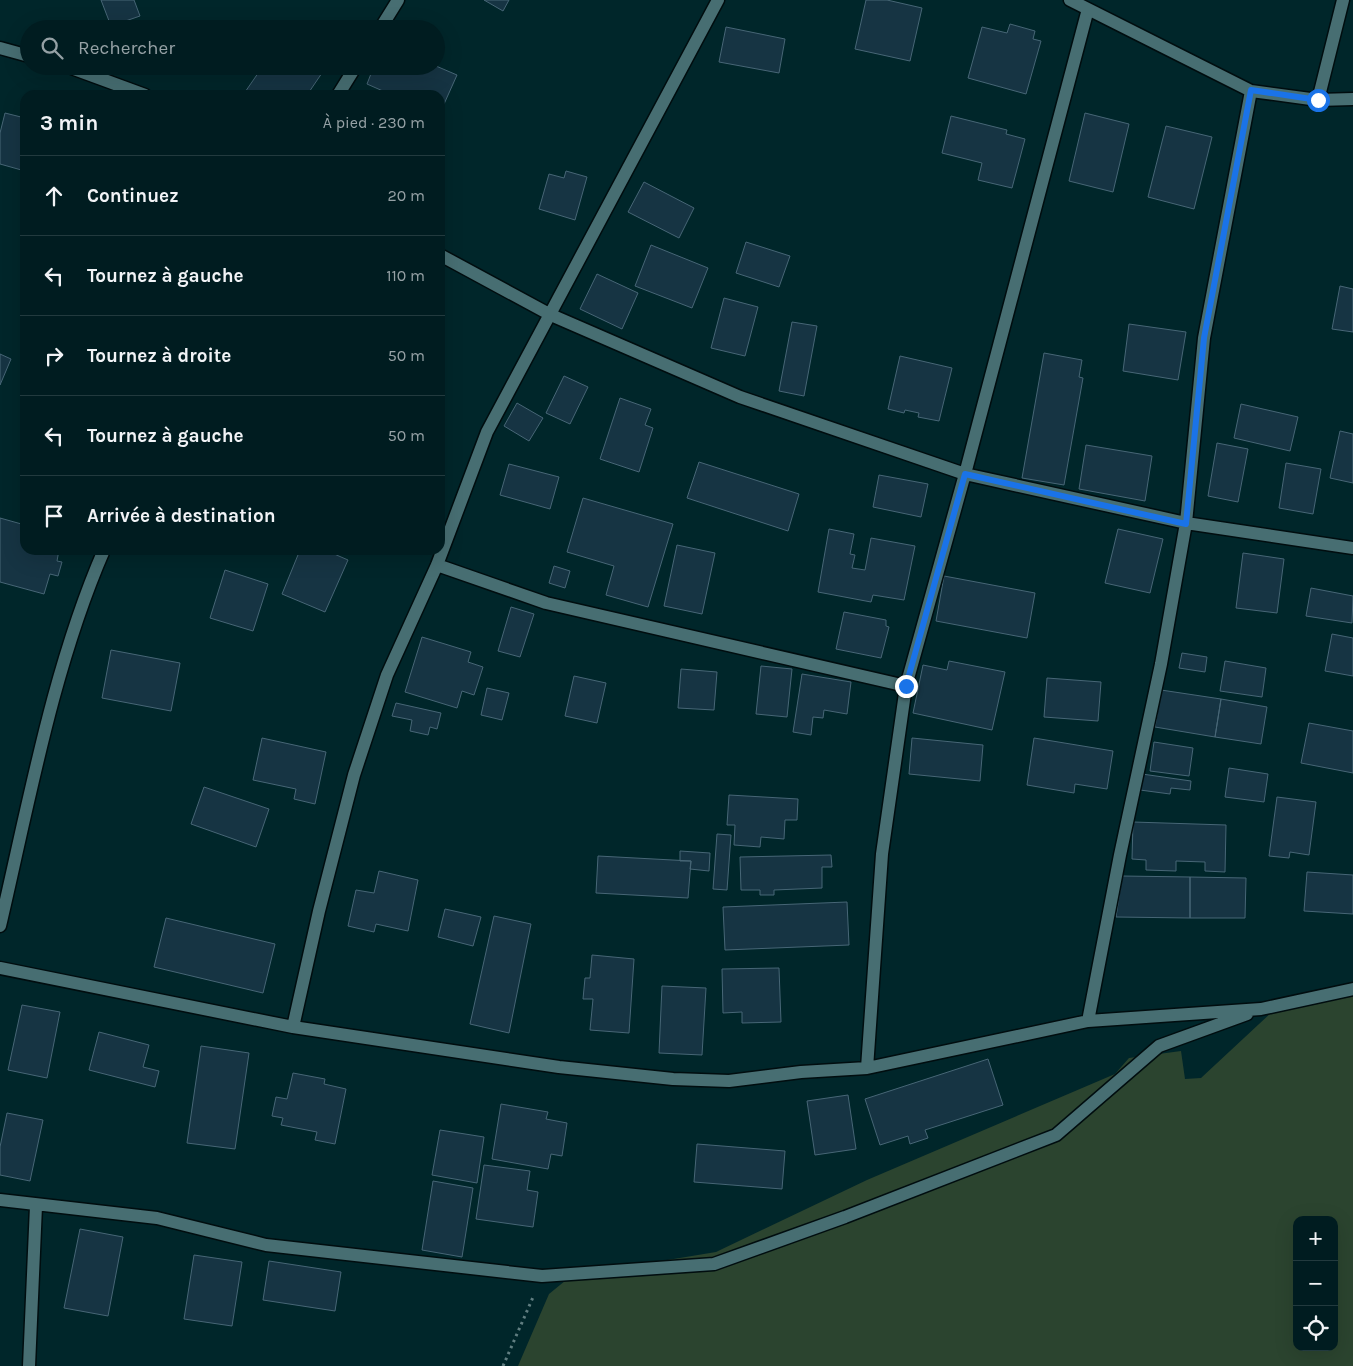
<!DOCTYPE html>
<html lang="fr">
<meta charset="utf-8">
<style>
:root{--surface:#001c20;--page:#0e292d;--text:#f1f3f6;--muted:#95a1a5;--line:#223a3e}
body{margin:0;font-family:Karla,sans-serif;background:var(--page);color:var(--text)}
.controls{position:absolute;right:15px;bottom:15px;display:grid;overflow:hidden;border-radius:10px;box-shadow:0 5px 20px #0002}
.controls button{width:45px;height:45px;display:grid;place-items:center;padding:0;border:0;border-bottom:1px solid var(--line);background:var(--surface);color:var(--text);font:25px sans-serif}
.stop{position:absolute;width:15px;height:15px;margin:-11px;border:4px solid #1a73e8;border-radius:50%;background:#fff}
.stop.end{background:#1a73e8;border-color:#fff;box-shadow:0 1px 5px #0008}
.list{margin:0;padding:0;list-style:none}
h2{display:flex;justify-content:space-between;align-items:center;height:65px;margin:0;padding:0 20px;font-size:21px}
h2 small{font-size:16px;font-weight:400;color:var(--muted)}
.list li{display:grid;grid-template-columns:32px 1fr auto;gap:15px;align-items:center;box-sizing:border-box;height:80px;padding:0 20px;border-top:1px solid var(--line)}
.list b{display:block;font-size:19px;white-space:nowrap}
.list em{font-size:16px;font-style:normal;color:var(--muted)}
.icon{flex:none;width:28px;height:28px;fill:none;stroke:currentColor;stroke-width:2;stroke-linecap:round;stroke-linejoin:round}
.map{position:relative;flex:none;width:1353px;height:1366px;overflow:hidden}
.search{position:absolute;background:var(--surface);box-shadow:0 5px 20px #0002;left:20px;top:20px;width:425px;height:55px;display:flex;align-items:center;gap:12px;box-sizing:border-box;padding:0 18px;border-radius:28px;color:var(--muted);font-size:19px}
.panel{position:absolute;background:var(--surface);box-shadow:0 5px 20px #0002;left:20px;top:90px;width:425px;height:465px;border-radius:15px}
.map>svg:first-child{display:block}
.green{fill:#2b442f;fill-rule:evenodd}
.building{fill:#163443;stroke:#476676}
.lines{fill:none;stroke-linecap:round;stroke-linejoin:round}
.street-casing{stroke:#000d0f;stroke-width:15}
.path{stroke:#607e81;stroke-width:3;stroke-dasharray:2.5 4;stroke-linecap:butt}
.street{stroke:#476e72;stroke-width:12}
.route{stroke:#1a73e8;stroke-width:6}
</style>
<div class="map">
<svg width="1353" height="1366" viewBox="0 0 1353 1366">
<rect width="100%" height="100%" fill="#00262a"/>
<path class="green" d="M1353 982V1366H518L549 1294 571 1276 716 1252 867 1180 1115 1074 1129 1058 1181 1051 1185 1079 1201 1078 1273 1011ZM1297 1220H1334V1347H1297Z"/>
<path class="building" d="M101 0H134L140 16 111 26Z
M484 0H509L503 11Z
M866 0H887L922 8 910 61 855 49Z
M1010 24 1035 31 1033 39 1041 41 1026 94 968 78 982 27 1007 33Z
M726 27 785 39 779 73 719 62Z
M263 66H313L322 73 307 95H243Z
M374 66H436L457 75 440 113V95H392L367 84Z
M5 113 25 118V171L0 164V133Z
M1085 113 1129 124 1113 192 1069 181Z
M951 116 1007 130 1006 134 1025 139 1012 188 978 180 982 163 942 153Z
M1166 126 1212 137 1194 209 1148 197Z
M566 171 587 177 575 220 539 209 549 174 564 178Z
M644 182 694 208 679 238 628 212Z
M746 242 790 256 779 287 736 273Z
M651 245 708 268 692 308 635 286Z
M597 274 638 293 622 329 580 309Z
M1340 286 1353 289V332L1332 329Z
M724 298 758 307 745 356 711 348Z
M792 322 817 326 804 396 779 391Z
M1129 324 1186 332 1178 380 1123 371Z
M1044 353 1082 360 1079 377 1083 378 1064 485 1022 478Z
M0 354 11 359 0 385Z
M900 356 952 368 939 421 918 417 919 413 905 410 904 413 888 409Z
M564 376 588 387 570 424 546 413Z
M620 398 651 409 645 425 653 428 639 472 600 459Z
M517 403 543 418 529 441 504 426Z
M1241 404 1298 417 1290 451 1234 438Z
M1340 431 1353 434V483L1330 478Z
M1217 443 1248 449 1238 502 1208 496Z
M1086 445 1152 456 1145 501 1079 489Z
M699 462 799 494 788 531 687 498Z
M1286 463 1321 469 1313 514 1279 508Z
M509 464 559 477 550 509 500 495Z
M25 473V485L21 483Z
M879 475 928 484 921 517 873 507Z
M583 498 673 524 648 607 606 595 614 566 567 552Z
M0 518 25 525V550H59L57 561 62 562 58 576 50 574 44 594 0 582Z
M829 529 854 534 850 554 855 555 852 568 865 570 871 538 915 546 904 600 873 595 871 602 818 592Z
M1118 529 1163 539 1150 593 1105 583Z
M677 545 715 553 702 614 664 606Z
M300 550H325L348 560 325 612 282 594Z
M1243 553 1284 559 1277 613 1236 608Z
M554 566 570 571 565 588 549 583Z
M225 570 268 584 253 631 210 618Z
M944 576 1035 593 1027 638 936 621Z
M1311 588 1353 596 1352 623 1306 616Z
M511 607 534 614 520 657 498 651Z
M844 612 886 620V626L889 627 881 658 836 649Z
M1332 634 1353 638V676L1325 671Z
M422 637 471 652 468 662 483 667 474 695 462 691 457 708 405 692Z
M111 650 180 663 171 711 102 698Z
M1182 653 1207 657 1205 672 1179 668Z
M949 661 1005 672 992 730 913 713 923 665 947 670Z
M1225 661 1266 668 1262 697 1220 691Z
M761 666 792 669 787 717 756 714Z
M681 669 717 672 714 710 678 708Z
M802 674 851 682 847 714 824 710 823 718 813 717 811 735 793 732Z
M574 676 606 683 597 723 565 716Z
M1047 678 1101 682 1098 721 1044 717Z
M487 688 509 693 502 720 481 715Z
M1161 690 1221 699 1215 737 1155 727Z
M1221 699 1267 707 1261 744 1215 737Z
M396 703 441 713 437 729 430 727 428 735 410 731 412 720 392 716Z
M1309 723 1353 731V773L1301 763Z
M262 738 326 752 315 804 294 799 296 789 253 780Z
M912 738 983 745 980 781 909 774Z
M1034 738 1113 751 1107 789 1075 784 1074 793 1027 785Z
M1154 742 1193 748 1189 776 1150 771Z
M1229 768 1268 774 1264 802 1225 797Z
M1142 774 1191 781 1190 790 1171 788 1170 794 1140 790Z
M204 787 269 809 256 847 191 824Z
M729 795 798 799 797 820H785L784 839 761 837 760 847 734 845 735 825H727Z
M1277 797 1316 802 1309 855 1290 852 1289 858 1269 856Z
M1133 822 1226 825 1225 872 1205 871V862L1176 861V871L1146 870V860L1132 859Z
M717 834 731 835 727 890 713 889Z
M680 851 710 853 709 871 690 869 691 861H680Z
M831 855 832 867H822V888L774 890V895H760V890H741L740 857Z
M598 856 691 861 688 898 596 893Z
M379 871 418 880 408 931 376 924 374 932 348 926 356 890 374 893Z
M1307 872 1353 875V914L1304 911Z
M1122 876 1190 877V918L1116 917Z
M1190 877 1246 878 1245 918H1190Z
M847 902 849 945 725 950 723 907Z
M445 909 481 917 473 946 438 937Z
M494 916 531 924 509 1033 470 1024Z
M166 918 275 944 263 993 154 967Z
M592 955 634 959 629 1033 590 1030 593 999H583L585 978H590Z
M779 968 781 1022 742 1023V1012L723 1013 722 969Z
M662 986 706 988 702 1055 659 1053Z
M22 1005 60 1012 47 1078 8 1070Z
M99 1032 149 1045 143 1067 159 1071 155 1087 89 1070Z
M201 1046 249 1053 235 1149 187 1143Z
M988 1059 1003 1105 925 1130 928 1138 910 1144 908 1136 880 1145 865 1099Z
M293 1073 325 1079 324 1084 346 1089 335 1144 315 1140 317 1132 281 1125 283 1118 272 1116 276 1097 287 1099Z
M848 1095 856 1149 815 1155 807 1101Z
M501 1104 548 1112 546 1119 567 1123 562 1156 551 1154 548 1169 492 1159Z
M7 1113 43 1120 30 1181 0 1175V1147Z
M440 1130 484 1137 477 1183 432 1175Z
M697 1144 785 1151 782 1189 694 1182Z
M484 1165 530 1171 527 1190 538 1192 533 1227 476 1219Z
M433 1181 473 1188 462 1257 422 1250Z
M80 1229 123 1237 108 1316 64 1308Z
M194 1255 242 1262 232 1326 184 1319Z
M269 1261 341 1272 335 1311 263 1300Z"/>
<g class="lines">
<g class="street-casing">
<path id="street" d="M1070 0 1251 91 1318 100 1353 99
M380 29 398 0
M0 48 29 56
M66 66 145 95
M338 95 356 66
M1318 100 1343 0
M440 255 551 315 740 397 965 474 1186 523 1353 548
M437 565 546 603 906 686
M0 926C29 802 53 667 104 550
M0 968 293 1027 559 1067 673 1079 729 1081 801 1072 867 1068 1088 1021 1261 1009 1353 989
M1088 1021 1120 855 1161 664 1186 523 1204 338 1251 91
M293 1027 319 911 354 775 387 675 437 565 487 432 718 0
M867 1068 882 854 906 686 965 474 1088 9
M0 1200 157 1218 266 1245 542 1276 714 1264 845 1217 1056 1135 1159 1046 1247 1014
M29 1366 36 1206"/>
</g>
<path class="path" d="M503 1366 534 1295"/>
<use href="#street" class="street"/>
</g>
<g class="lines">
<path class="route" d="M906 686 965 474 1186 524 1204 338 1251 90 1318 100"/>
</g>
</svg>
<div class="controls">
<button>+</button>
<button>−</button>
<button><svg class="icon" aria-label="locate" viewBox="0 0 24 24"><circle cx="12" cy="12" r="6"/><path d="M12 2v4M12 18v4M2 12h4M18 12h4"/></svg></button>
</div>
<div class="stop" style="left:1318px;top:100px"></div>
<div class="stop end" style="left:906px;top:686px"></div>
<div class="search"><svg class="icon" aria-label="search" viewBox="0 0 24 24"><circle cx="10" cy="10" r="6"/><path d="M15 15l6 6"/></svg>Rechercher</div>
<section class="panel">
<h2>3 min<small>À pied · 230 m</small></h2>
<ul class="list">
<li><svg class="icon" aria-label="ahead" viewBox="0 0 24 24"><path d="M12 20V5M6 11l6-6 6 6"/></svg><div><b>Continuez</b></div><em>20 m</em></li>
<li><svg class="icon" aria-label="left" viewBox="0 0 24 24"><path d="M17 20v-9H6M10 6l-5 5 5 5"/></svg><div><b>Tournez à gauche</b></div><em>110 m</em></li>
<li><svg class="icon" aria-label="right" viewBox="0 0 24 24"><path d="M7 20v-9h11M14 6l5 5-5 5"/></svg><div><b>Tournez à droite</b></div><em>50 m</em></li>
<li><svg class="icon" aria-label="left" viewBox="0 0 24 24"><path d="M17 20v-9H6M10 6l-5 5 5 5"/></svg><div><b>Tournez à gauche</b></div><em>50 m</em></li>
<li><svg class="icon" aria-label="arrive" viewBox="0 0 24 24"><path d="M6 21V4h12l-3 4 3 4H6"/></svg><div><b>Arrivée à destination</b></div></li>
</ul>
</section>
</div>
